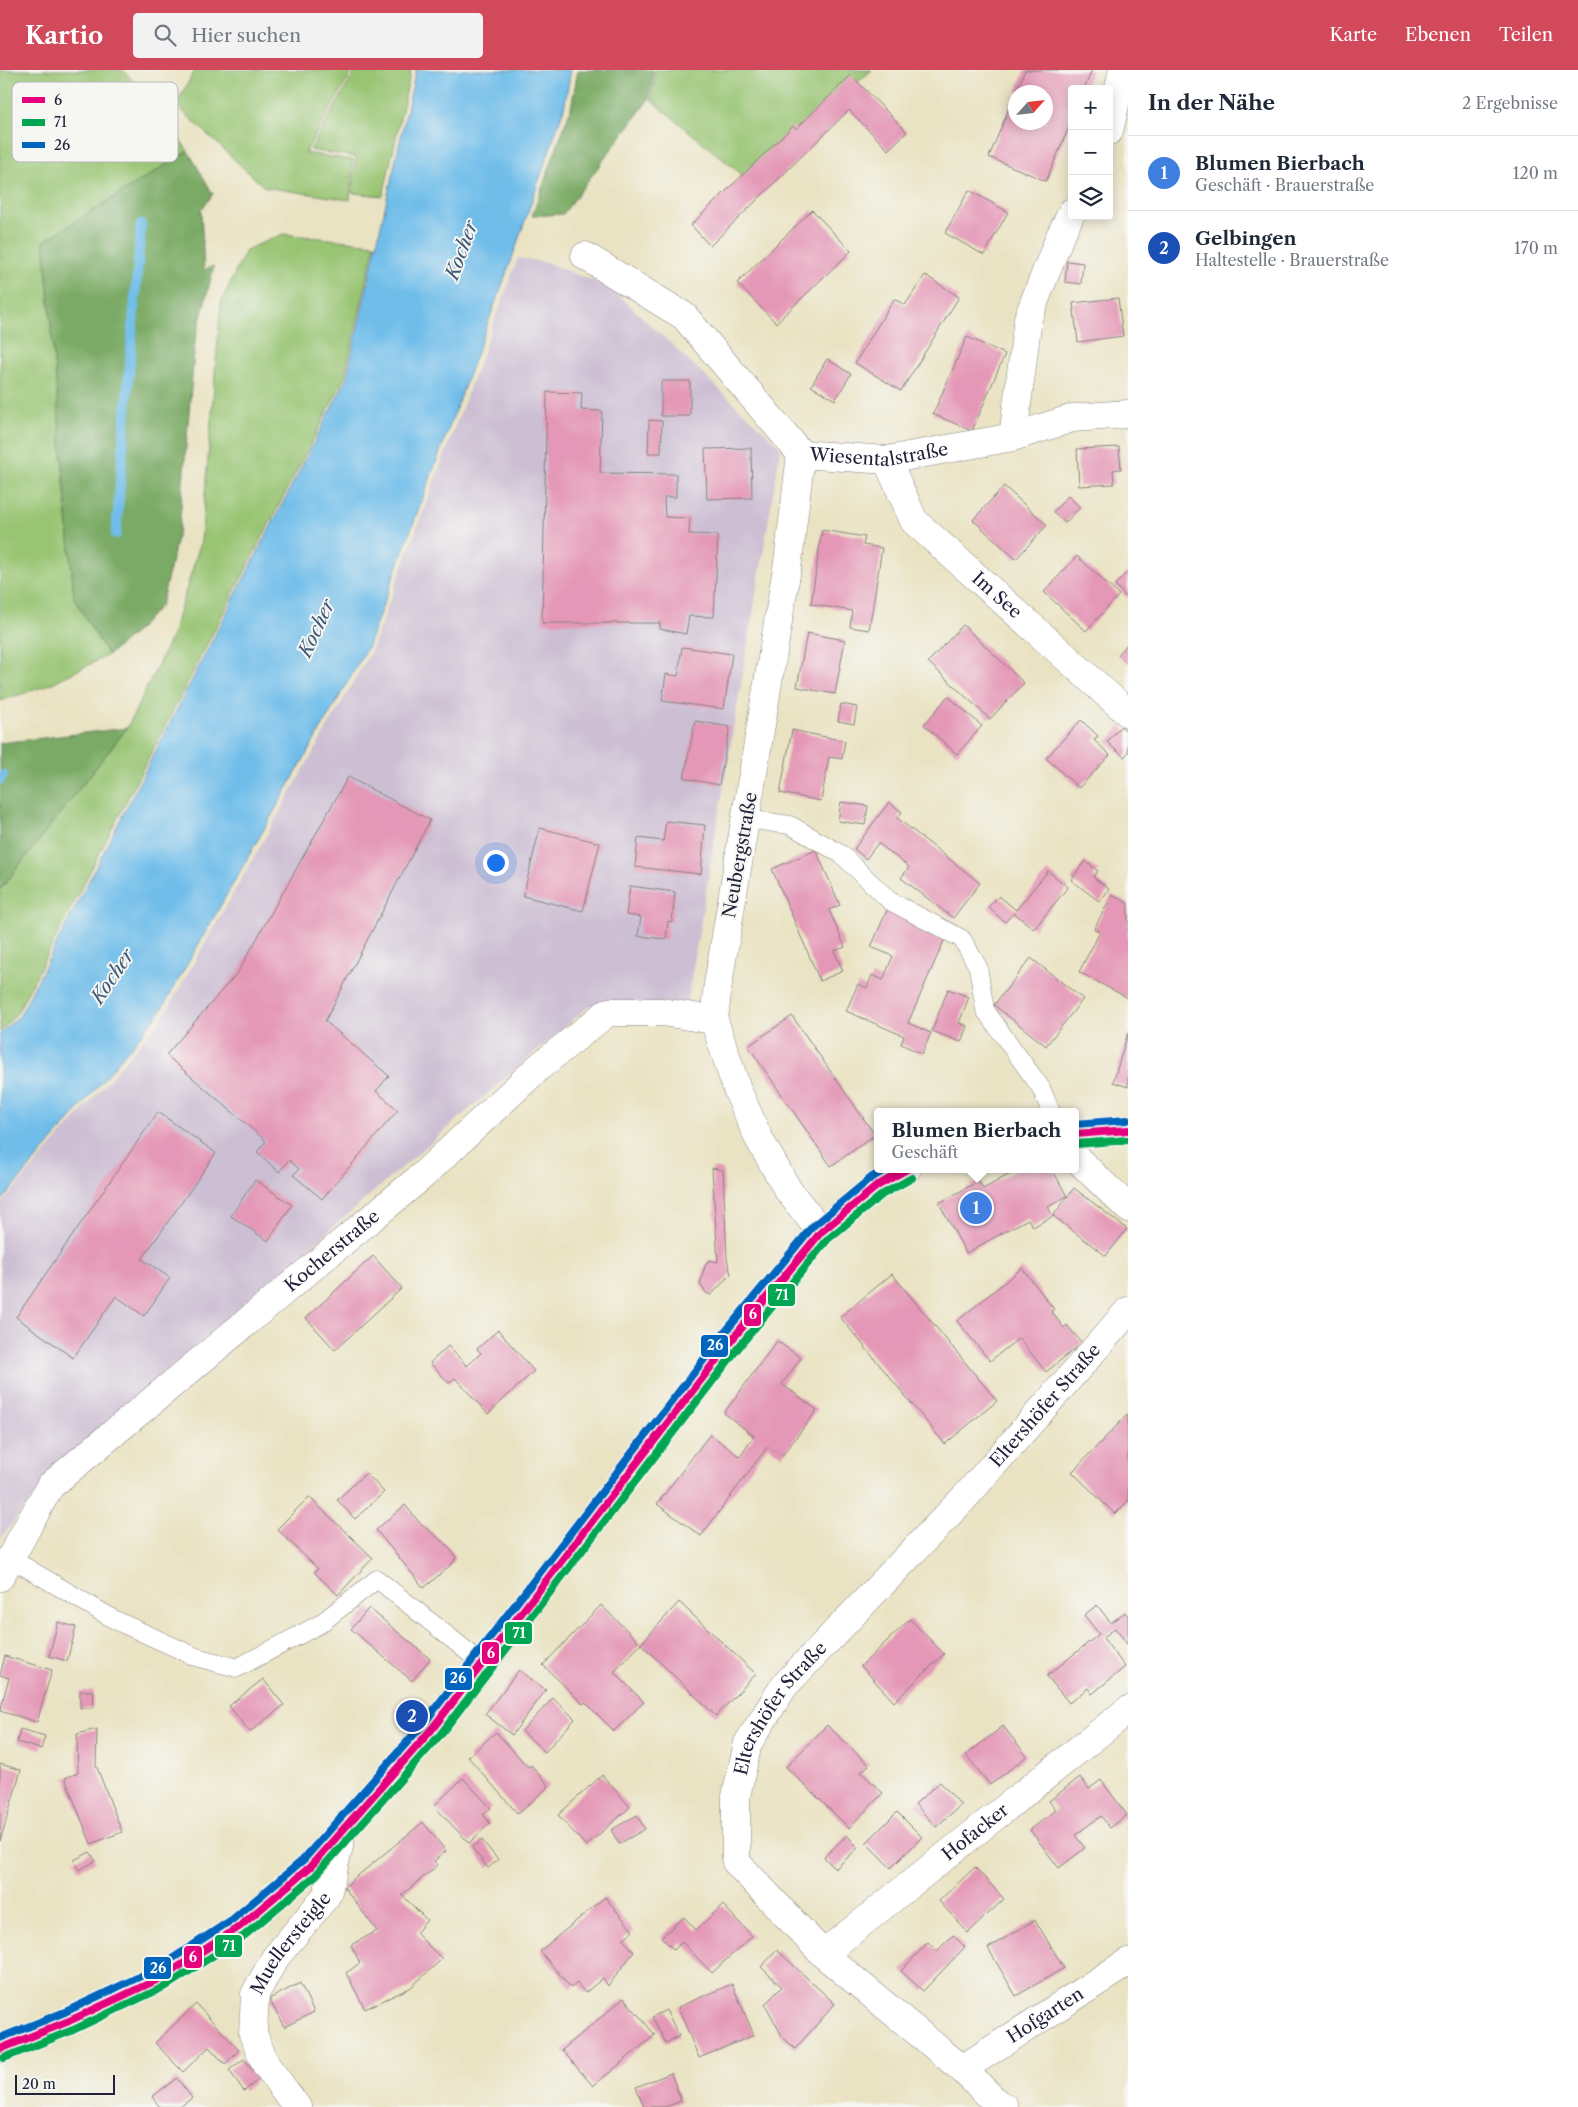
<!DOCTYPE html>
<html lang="de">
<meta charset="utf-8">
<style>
:root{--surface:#fff;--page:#f2f2f3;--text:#1f2937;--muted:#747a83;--line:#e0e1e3;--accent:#d1495b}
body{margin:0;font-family:"Libre Caslon Text",serif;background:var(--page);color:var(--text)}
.controls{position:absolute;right:15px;top:15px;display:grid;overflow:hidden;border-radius:5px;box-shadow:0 2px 12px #0003}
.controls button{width:45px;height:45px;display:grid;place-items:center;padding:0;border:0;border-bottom:1px solid var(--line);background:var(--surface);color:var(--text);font:25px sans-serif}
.compass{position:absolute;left:1008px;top:15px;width:45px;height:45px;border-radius:50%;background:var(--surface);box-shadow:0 2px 12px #0003;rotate:63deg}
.scale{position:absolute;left:15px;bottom:12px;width:100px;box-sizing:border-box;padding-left:5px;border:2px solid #22223b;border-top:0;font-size:14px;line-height:18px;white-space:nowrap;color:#22223b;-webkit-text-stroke:4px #f6f6f2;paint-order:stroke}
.you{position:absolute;left:495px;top:792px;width:18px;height:18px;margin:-12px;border:4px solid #fff;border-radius:50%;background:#1a73e8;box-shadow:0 0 0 8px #1a73e833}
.badge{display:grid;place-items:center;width:32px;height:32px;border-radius:50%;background:var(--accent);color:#fff;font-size:16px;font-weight:700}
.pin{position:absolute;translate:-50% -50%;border:2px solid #fff;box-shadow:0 1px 5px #0006}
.popup{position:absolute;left:874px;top:1038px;width:205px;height:65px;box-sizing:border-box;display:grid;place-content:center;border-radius:5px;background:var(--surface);filter:drop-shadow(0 1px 4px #0005);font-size:16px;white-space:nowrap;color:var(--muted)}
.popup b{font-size:19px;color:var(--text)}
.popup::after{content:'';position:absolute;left:50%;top:100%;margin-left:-10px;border:10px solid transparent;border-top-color:var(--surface)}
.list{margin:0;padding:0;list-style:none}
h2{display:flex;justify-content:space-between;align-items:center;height:65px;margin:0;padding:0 20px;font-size:21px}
h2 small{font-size:16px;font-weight:400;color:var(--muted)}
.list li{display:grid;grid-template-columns:32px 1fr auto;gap:15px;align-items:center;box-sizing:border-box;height:75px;padding:0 20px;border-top:1px solid var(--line)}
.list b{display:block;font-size:19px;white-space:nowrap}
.list p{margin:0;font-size:16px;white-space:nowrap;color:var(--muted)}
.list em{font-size:16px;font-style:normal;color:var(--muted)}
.icon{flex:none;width:28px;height:28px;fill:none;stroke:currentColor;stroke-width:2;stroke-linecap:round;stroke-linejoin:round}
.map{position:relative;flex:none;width:1128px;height:2037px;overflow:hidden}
header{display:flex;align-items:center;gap:30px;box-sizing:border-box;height:70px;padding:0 25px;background:var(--accent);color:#fff}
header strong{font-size:24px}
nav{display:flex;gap:28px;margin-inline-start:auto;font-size:18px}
.search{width:350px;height:45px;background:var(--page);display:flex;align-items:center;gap:12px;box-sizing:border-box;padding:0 18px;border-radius:5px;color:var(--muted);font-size:19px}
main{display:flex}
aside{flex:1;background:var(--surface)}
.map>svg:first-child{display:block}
.industrial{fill:#ccbed3}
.green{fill:#99c573;stroke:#5e7457}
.forest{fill:#7aaa65;stroke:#4e6650}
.water{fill:#70bdea;stroke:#497092}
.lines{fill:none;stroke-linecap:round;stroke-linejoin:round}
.stream{stroke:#70bdea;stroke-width:10}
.building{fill:#e497b6}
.service-casing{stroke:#86827f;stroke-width:19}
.minor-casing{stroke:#86827f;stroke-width:29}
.primary-casing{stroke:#86827f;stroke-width:29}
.service{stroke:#fff;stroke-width:18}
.minor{stroke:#fff;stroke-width:28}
.primary{stroke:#fff;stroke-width:28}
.bus-1-casing{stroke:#f6f6f2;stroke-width:11}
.bus-2-casing{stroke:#f6f6f2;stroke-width:11}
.bus-3-casing{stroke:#f6f6f2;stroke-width:11}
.bus-1{stroke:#e5007d;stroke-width:8}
.bus-2{stroke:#00a651;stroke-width:8}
.bus-3{stroke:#0065bd;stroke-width:8}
.labels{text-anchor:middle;stroke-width:4;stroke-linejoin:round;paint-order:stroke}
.street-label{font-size:18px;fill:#22223b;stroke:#f6f6f2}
.water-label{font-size:19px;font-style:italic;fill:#3d5878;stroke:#f6f6f2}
.key{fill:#f6f6f2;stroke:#b6b6bb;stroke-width:1}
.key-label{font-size:14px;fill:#22223b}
.line-badge{stroke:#f6f6f2;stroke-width:2}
.badge-label{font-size:14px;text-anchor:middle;font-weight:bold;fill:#fff}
</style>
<header>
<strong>Kartio</strong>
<div class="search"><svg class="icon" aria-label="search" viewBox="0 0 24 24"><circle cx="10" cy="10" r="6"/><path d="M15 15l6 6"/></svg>Hier suchen</div>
<nav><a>Karte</a><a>Ebenen</a><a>Teilen</a></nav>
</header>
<main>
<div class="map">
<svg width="1128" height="2037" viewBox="0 0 1128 2037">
<rect width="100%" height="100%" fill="#f6f6f2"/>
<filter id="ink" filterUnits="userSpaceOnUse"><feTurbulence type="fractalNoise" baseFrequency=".02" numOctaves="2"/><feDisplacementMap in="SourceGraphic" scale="10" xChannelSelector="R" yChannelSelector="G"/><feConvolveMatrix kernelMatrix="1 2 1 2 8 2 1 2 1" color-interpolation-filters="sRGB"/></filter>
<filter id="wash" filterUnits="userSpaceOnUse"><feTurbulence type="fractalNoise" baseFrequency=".0096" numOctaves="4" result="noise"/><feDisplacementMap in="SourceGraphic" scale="20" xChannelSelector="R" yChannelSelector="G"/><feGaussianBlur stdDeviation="1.12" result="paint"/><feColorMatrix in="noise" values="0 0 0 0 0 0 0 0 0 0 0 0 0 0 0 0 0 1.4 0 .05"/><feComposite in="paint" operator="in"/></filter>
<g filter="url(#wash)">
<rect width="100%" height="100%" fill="#eae3c3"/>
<path class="industrial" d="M518 188 548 193 611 218 781 377 687 933 589 936 62 1391 0 1469V1136L163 947 371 581Z"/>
<path class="green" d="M0 0H123L151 30 188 81 44 171 74 528 108 585 46 616 0 631Z
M195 0H353L305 83 353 90 350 130 264 117 176 35Z
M356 0H411L383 126 352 123 356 87 310 80Z
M655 0H872L747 109 651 30Z
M283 164 375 174 344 309 17 943 0 962V820L127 658 172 566 201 471 221 232 246 180Z"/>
<path class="forest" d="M578 0H653L649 29 563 144 532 146 571 38Z
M188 81 213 124 201 140 204 200 214 196 195 271 179 460 161 535 137 561 108 585 74 528 44 171Z
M127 658 0 820V673Z"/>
<path class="water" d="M416 0H571L564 38 511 191 367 578 160 942 0 1133V964L20 945 346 310Z"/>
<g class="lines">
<path class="stream" d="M116 464 141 154
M0 710 3 705"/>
</g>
<g id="blocks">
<path class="building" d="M1025 0H1092L1084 19H1072V50L1046 111 989 87 1015 24 1016 52H1046V22H1016Z
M851 5 907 62 888 80 849 40 710 176 691 155 793 56 796 59Z
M969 120 1008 142 984 185 945 163Z
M812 140 851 181 776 253 737 213Z
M1067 191 1083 193 1081 214 1065 212Z
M925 205 959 227 901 321 855 293 894 229 905 235Z
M1118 228 1123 266 1078 272 1073 233Z
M967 267 1005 284 972 361 933 344Z
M827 289 851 304 835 330 811 316Z
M661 311H690V346H661Z
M547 322 582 323 581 340 602 341 600 403 676 404V427H664L665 447 690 448 689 464 718 465 714 547 689 546 686 564 660 559V553H542Z
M649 350 662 351 661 383H648Z
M1119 377 1121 399 1113 400 1114 414 1079 416 1077 379Z
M751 378 752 428 707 429 705 379Z
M1004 416 1047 455 1016 489 973 450Z
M1068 426 1080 437 1065 453 1053 442Z
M822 460 865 467 863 475 882 478 869 560 850 557 852 541 811 534Z
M1077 486 1119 525 1086 561 1044 522Z
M1128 501V529L1115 515Z
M963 555 1024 613 990 649 928 592Z
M807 563 845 570 835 624 797 617Z
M1128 573V594L1118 585Z
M682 577 732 584 724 639 662 631 666 604 678 606Z
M948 626 982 656 957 684 924 655Z
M841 634 857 637 854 654 838 651Z
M1081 650 1098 666 1094 670 1110 685 1079 718 1046 688Z
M695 651 730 657 719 715 684 708Z
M1121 656 1128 662V683L1124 687 1107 672Z
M792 660 845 671 842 689 829 687 821 731 780 723Z
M348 707 430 750 325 951 389 1006 376 1021 398 1040 322 1129 293 1105 299 1099 289 1090 279 1102 257 1082 266 1071 166 985 238 902Z
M841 732 868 736 865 755 838 751Z
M889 732 902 742 897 748 980 813 953 848 901 808 909 797 878 773 866 789 854 779Z
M666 751 705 755 701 804 635 797 638 768 663 771Z
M540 758 600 773 583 841 523 826Z
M816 780 840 835 829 840 845 877 834 881 843 901 820 911 772 799Z
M1085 791 1098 801 1093 807 1109 819 1100 832 1071 810Z
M1048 801 1068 817 1034 859 1014 843 1005 852 988 837 999 826 1016 840Z
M630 816 675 822 672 852 668 851 666 869 638 866 641 847 626 845Z
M1112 825 1128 833V928L1079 902 1100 862 1094 859Z
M888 838 947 864 908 953 931 963 922 984 901 974 904 966 846 941 858 914 867 918 872 905 883 910 893 886 871 877Z
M1031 888 1083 929 1046 976 994 935Z
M948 919 969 927 959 953 967 956 961 972 932 961Z
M792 946 875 1065 831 1096 748 976Z
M1128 963V1017L1113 1012Z
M158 1042 216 1083 142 1189 170 1208 144 1246 116 1226 73 1288 16 1247Z
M712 1098 723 1100 727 1189 731 1204 711 1225 706 1223 700 1214 705 1196 709 1190 718 1192Z
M1019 1099H1052L1067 1126 1048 1137 1053 1146 1033 1157 1028 1149 966 1183 939 1133 979 1111 983 1119Z
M255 1110 292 1135 268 1171 231 1146Z
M1074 1118 1127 1159 1106 1186 1053 1146Z
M373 1186 402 1218 335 1280 306 1248Z
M1022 1198 1054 1239 1051 1241 1064 1258 1067 1255 1082 1273 1046 1302 1019 1268 990 1291 957 1251Z
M892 1204 997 1331 945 1374 840 1247Z
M498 1260 534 1301 488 1344 455 1308 449 1313 430 1293 448 1276 467 1296 481 1283 477 1279Z
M777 1271 801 1288 782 1314 817 1340 782 1386 768 1376 701 1466 657 1434 710 1364 740 1387 754 1366 724 1343Z
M1128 1344V1431L1115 1444 1072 1402Z
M366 1403 384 1422 355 1449 337 1430Z
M309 1427 373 1488 338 1525 314 1502 318 1499 277 1459Z
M405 1435 419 1452 447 1475 456 1487 453 1493 424 1518 376 1460Z
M679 1532 756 1604 716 1646 641 1574Z
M601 1535 641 1574 614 1602 644 1632 614 1661 585 1632 583 1634 543 1595Z
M1097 1535 1111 1553 1125 1542 1128 1546V1575L1115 1558 1103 1568 1125 1597 1092 1624 1088 1618 1069 1633 1047 1606 1099 1564 1084 1545Z
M369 1538 430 1589 412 1611 351 1559Z
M910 1549 944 1584 894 1632 861 1596Z
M58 1552 76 1557 67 1591 49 1586Z
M5 1586 52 1600 37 1652 0 1641 9 1608 0 1605Z
M519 1600 546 1620 512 1665 485 1644Z
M263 1609 284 1635 250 1662 229 1636Z
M80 1621H94L93 1638H80Z
M553 1628 575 1649 545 1682 522 1661Z
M827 1655 869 1695 861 1702 883 1723 849 1758 786 1697Z
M1003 1656 1027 1686 990 1715 966 1685Z
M20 1659 45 1666 41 1679 17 1672Z
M97 1659 96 1695 122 1762 91 1774 65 1708 78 1703 77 1664Z
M496 1662 528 1697 531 1695 549 1716 518 1744 468 1687Z
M0 1694 21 1700 0 1771Z
M602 1705 630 1737 586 1776 558 1745Z
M1080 1707 1089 1719 1101 1710 1127 1745 1110 1758 1101 1746 1075 1765 1085 1778 1059 1798 1030 1760 1056 1740 1049 1731Z
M463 1708 491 1738 483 1745 490 1753 469 1773 434 1736Z
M940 1712 961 1735 936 1757 915 1734Z
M897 1742 922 1767 891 1798 866 1773Z
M637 1745 645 1759 619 1774 611 1760Z
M423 1752 446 1781 434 1791 438 1795 402 1825 427 1850 416 1863 442 1889 410 1918 365 1939 346 1903 360 1893 351 1875 377 1861 344 1817Z
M847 1765 858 1778 835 1799 824 1787Z
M482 1770 498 1790 488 1798 472 1778Z
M90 1782 96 1791 79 1800 74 1790Z
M975 1797 1004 1829 968 1863 939 1831Z
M605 1827 633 1861 623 1869 634 1882 608 1916 603 1908 585 1923 577 1913 571 1918 540 1881Z
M723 1835 752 1866 712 1903 682 1872 674 1880 661 1867 684 1847 696 1860Z
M1035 1850 1064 1898 1016 1926 988 1878Z
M953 1865 965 1877 923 1921 901 1901 928 1872 937 1881Z
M777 1880 835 1934 795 1979 782 1966 765 1934 782 1917 761 1897Z
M300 1913 314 1942 284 1957 269 1929Z
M732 1914 754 1965 699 1988 678 1937Z
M624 1928 655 1965 593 2016 562 1980Z
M196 1934 239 1980 225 1994 209 1977 183 2002 155 1973Z
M666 1940 679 1966 666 1973 652 1947Z
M244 1989 259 2009 244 2021 229 2000Z
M671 2003 681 2031 665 2037H644L636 2017Z
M177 2008 192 2028 180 2037H160L152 2027Z"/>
</g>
</g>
<g filter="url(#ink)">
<use href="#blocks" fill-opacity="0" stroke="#86827f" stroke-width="1"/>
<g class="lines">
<g class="service-casing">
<path id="service" d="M746 749 790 755 841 784 890 831 962 869 978 897 985 940 1041 1018 1051 1042
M10 1488 115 1550 196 1587 237 1598 320 1554 377 1509 483 1594"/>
</g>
<g class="minor-casing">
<g id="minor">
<path d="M1109 61 1123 0"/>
<path id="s1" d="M585 186 684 246 801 384 887 390 1013 367 1073 348 1128 344"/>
<path d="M1013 367 1028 248 1060 166 1072 142"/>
<path d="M801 384 788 492 718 914 714 950 737 1019 759 1069 788 1120 821 1162"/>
<path id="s2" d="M887 390 914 451 1128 643"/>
<path d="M1075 1087 1128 1138"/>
<path id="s3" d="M0 1507 50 1416 422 1106 540 996 608 942H662L714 950"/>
<path id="s4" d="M823 1884 1128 1640"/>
<path id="s5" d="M962 1999 1128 1892"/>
<path id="s6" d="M297 2037 266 1995 253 1964 255 1924 275 1888 327 1825 343 1760"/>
<path id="s7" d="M1004 2037 997 2033 962 1999 823 1884 736 1792V1726L748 1673 784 1616 966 1426 1128 1241"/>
</g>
</g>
<g class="primary-casing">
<path id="primary" d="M1075 1064 1128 1060
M0 1979 69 1951 163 1907 239 1857 310 1797 432 1659 500 1572 730 1272 821 1162 877 1116 907 1099"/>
</g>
<use href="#service" class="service"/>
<use href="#minor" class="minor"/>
<use href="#primary" class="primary"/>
<g class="bus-1-casing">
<path id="bus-1" d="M1075 1064 1128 1060
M0 1979 69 1951 163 1907 239 1857 310 1797 432 1659 730 1272 821 1162 877 1116 907 1099"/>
</g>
<g class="bus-2-casing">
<path id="bus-2" d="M1076 1074 1128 1070
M4 1988 73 1960 168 1915 245 1865 316 1805 440 1665 738 1278 828 1169 883 1124 912 1108"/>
</g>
<g class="bus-3-casing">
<path id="bus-3" d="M1075 1054 1127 1050
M0 1968 65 1942 158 1898 233 1849 303 1790 424 1653 722 1266 813 1156 871 1108 886 1099"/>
</g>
<use href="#bus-1" class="bus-1"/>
<use href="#bus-2" class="bus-2"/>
<use href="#bus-3" class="bus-3"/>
</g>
</g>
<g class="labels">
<g class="street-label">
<text dy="6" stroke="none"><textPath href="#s1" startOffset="375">Wiesentalstraße</textPath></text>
<text dy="6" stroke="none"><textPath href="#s2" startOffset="178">Im See</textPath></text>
<text transform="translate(740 785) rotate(-80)" y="6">Neubergstraße</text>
<text dy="6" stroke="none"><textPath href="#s3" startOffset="471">Kocherstraße</textPath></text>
<text dy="6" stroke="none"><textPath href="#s7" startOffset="935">Eltershöfer Straße</textPath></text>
<text dy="6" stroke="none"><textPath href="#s7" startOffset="530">Eltershöfer Straße</textPath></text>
<text dy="6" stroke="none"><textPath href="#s4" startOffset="195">Hofacker</textPath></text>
<text dy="6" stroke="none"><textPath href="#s6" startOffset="188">Muellersteigle</textPath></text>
<text dy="6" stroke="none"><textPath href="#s5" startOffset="99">Hofgarten</textPath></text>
</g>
<g class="water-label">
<text transform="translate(461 180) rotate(-70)" y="7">Kocher</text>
<text transform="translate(316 558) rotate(-65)" y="7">Kocher</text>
<text transform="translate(112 906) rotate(-56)" y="7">Kocher</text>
</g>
</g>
<rect x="12" y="12" width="166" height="80" rx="8" class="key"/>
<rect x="22" y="27" width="23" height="6" fill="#e5007d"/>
<rect x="22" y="49" width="23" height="7" fill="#00a651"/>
<rect x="22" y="72" width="23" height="6" fill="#0065bd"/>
<g class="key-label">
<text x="54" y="35">6</text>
<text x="54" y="57">71</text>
<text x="54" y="80">26</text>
</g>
<g class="line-badge">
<rect x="767" y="1213" width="29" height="24" rx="5" fill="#00a651"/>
<rect x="743" y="1233" width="19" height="24" rx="5" fill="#e5007d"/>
<rect x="700" y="1264" width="29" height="24" rx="5" fill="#0065bd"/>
<rect x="504" y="1551" width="29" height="24" rx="5" fill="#00a651"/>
<rect x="481" y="1571" width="19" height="24" rx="5" fill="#e5007d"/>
<rect x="444" y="1597" width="29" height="24" rx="5" fill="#0065bd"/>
<rect x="214" y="1864" width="29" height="24" rx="5" fill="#00a651"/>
<rect x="183" y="1875" width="20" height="24" rx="5" fill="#e5007d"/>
<rect x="143" y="1886" width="29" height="24" rx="5" fill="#0065bd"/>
</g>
<g class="badge-label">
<text x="782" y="1230">71</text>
<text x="753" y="1249">6</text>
<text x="715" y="1280">26</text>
<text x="519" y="1568">71</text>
<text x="491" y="1588">6</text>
<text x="458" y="1613">26</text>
<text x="229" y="1881">71</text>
<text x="193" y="1892">6</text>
<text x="158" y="1903">26</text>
</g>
</svg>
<div class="controls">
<button>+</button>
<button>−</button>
<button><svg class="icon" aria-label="layers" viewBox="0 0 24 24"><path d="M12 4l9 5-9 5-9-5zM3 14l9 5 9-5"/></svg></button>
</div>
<svg class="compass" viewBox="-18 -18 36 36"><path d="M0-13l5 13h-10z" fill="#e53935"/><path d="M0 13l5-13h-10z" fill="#747a83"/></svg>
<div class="scale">20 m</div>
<div class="you"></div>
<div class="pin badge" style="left:976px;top:1138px;background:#3f7fe0">1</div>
<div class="popup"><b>Blumen Bierbach</b>Geschäft</div>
<div class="pin badge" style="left:412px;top:1646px;background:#1a4fb4">2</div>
</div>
<aside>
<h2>In der Nähe<small>2 Ergebnisse</small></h2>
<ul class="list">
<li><span class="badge" style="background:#3f7fe0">1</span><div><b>Blumen Bierbach</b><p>Geschäft · Brauerstraße</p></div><em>120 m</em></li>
<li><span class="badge" style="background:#1a4fb4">2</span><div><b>Gelbingen</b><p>Haltestelle · Brauerstraße</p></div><em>170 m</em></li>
</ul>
</aside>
</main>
